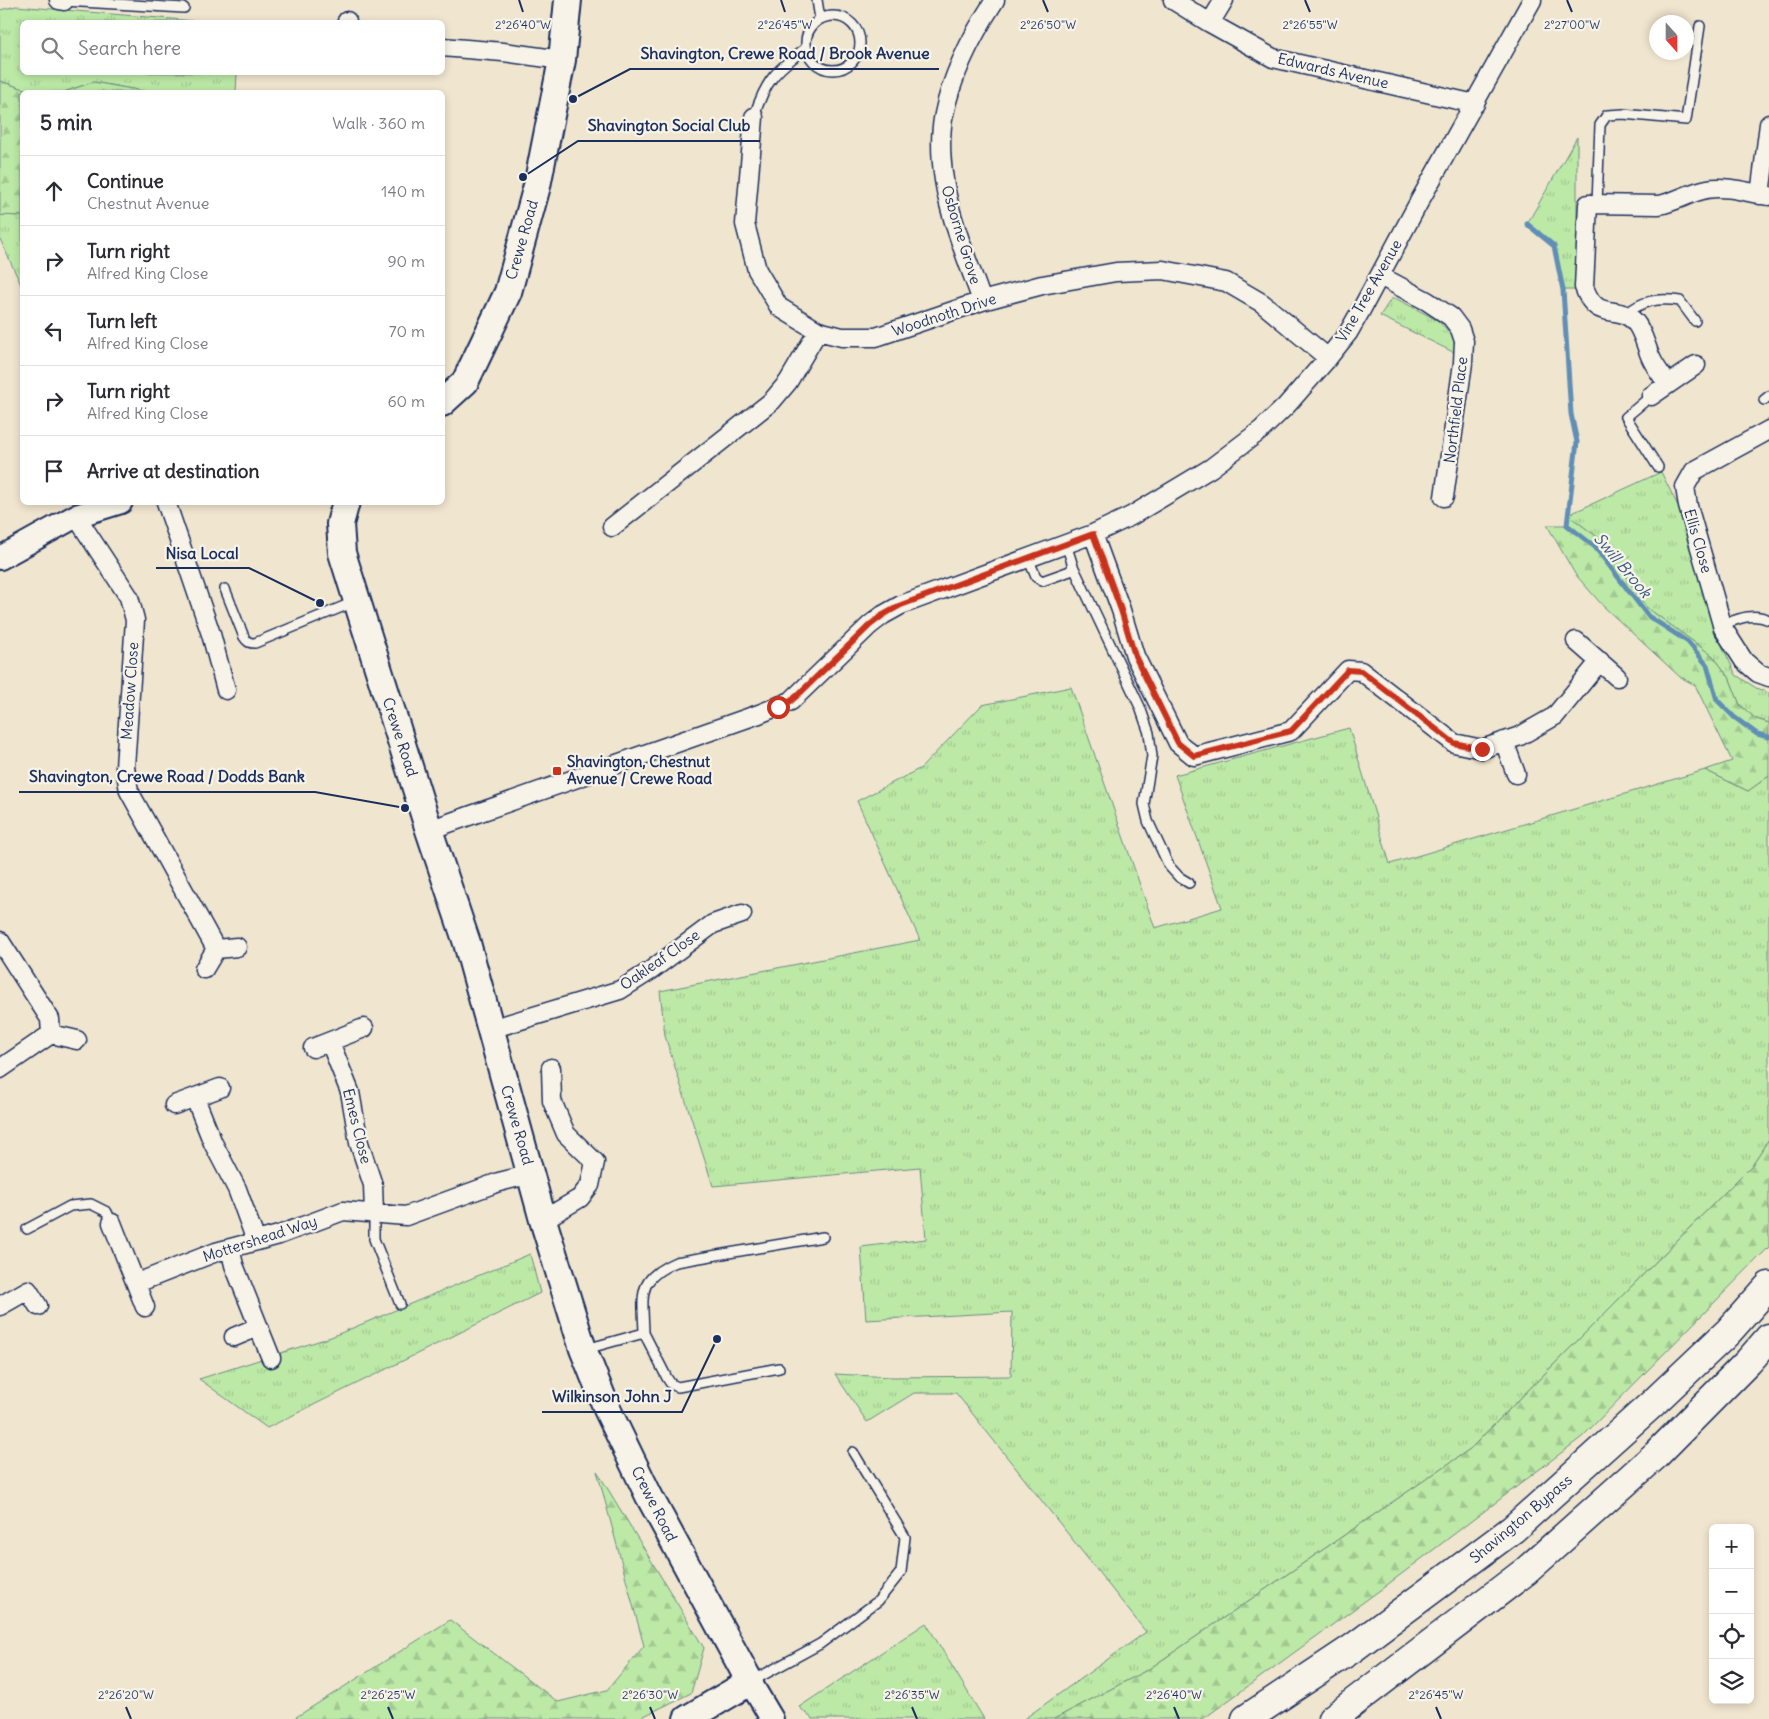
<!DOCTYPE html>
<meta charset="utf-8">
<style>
:root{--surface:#fff;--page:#f2f2f3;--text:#2b2b33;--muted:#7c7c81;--line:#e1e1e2}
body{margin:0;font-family:Delius,sans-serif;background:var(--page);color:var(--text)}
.controls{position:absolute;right:15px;bottom:15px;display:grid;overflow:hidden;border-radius:8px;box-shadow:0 2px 8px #0003}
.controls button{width:45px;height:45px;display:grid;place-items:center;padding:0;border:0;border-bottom:1px solid var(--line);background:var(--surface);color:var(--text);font:25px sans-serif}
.compass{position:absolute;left:1649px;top:15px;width:45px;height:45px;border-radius:50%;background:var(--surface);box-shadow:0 2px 8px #0003;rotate:159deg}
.stop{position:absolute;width:15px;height:15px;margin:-11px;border:4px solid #c8321e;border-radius:50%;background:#fff}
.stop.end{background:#c8321e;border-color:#fff;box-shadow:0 1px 5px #0008}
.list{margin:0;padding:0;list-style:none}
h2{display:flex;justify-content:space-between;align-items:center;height:65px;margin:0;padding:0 20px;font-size:21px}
h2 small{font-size:16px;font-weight:400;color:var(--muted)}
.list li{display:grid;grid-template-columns:32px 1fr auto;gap:15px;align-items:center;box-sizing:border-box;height:70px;padding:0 20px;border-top:1px solid var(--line)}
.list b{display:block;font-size:19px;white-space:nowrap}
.list p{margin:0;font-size:16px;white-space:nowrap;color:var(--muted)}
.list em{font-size:16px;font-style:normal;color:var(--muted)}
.icon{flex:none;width:28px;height:28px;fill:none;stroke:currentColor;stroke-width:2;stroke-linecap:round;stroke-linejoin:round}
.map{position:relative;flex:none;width:1769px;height:1719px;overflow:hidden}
.search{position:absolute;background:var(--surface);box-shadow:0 2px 8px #0003;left:20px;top:20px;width:425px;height:55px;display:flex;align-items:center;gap:12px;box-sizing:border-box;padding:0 18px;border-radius:8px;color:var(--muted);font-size:19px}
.panel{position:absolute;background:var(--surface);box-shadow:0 2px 8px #0003;left:20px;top:90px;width:425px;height:415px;border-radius:8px}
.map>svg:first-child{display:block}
.grass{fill:url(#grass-tufts);stroke:#6c8c82}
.forest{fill:url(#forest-firs);stroke:#6c8c82}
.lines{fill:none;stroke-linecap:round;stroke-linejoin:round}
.stream{stroke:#608eb5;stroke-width:5}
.service-casing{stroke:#1b2f5e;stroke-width:12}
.minor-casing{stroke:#1b2f5e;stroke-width:21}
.tertiary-casing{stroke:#1b2f5e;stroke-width:26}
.secondary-casing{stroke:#1b2f5e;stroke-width:30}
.trunk-casing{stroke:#1b2f5e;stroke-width:31}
.service{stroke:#f7f3e8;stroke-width:9}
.minor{stroke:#f7f3e8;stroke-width:18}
.tertiary{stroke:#f7f3e8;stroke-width:22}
.secondary{stroke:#f7f3e8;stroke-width:26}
.trunk{stroke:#f7f3e8;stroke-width:28}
.route{stroke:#c8321e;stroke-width:6}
.ticks{fill:none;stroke:#1b2f5e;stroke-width:2}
.poi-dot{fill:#c8321e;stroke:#f7f3e8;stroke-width:2}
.labels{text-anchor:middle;stroke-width:4.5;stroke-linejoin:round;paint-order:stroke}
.street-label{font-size:15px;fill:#1b2f5e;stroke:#f7f3e8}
.poi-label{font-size:15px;font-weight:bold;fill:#1b2f5e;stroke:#f7f3e8;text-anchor:start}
.water-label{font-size:16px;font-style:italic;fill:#385682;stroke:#f7f3e8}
.ticks-label{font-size:12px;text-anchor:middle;fill:#1b2f5e;stroke:#f7f3e8;stroke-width:4.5;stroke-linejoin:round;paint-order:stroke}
.leader{fill:none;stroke:#1b2f5e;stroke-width:2}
.callout-dot{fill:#1b2f5e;stroke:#f7f3e8;stroke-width:2}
.callout-label{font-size:16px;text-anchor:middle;font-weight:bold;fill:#1b2f5e;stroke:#f7f3e8;stroke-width:4.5;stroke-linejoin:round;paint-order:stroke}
</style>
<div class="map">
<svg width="1769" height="1719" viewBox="0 0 1769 1719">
<defs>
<pattern id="grass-tufts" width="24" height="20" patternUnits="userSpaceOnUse" patternTransform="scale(1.25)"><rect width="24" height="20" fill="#bce9a6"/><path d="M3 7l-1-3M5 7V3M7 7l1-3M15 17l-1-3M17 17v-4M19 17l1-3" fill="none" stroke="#a1c891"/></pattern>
<pattern id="forest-firs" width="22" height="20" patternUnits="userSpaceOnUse" patternTransform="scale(1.25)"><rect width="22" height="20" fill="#bce9a6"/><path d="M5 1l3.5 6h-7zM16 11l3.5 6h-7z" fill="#a1c891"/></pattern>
</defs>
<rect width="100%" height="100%" fill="#f0e5cf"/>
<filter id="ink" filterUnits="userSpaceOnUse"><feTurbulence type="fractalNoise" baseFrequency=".02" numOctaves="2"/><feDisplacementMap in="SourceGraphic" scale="10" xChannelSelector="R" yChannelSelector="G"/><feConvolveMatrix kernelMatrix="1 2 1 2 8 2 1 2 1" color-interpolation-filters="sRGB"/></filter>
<g filter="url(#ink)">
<path class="grass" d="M16 6 207 22H22V72L237 73 236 92H149L93 82 64 92H33L0 81V10Z
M1577 137V290H1563L1553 246 1527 224Z
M0 215 22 216V287L0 239Z
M1391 299H1397L1437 320 1455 337 1457 354 1380 316Z
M1661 472 1680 510 1713 627 1736 675 1756 688 1769 693V723L1756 719 1740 705 1729 677 1713 656 1646 607 1604 542 1568 515Z
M1071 687 1155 928 1222 908 1175 775 1349 728 1390 864 1705 770 1748 791 1769 776V1139L1752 1165 1470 1449 1149 1669 1054 1719H1024L1146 1632 956 1393H914L867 1422 835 1374 891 1377 1011 1376 1012 1312 866 1320 861 1247 926 1239 920 1167 713 1186 665 1036 660 991 920 940 857 801 921 768 982 705Z
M530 1254 540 1293 267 1428 199 1379 331 1337Z
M926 1623 984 1719H813L799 1707Z"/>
<path class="forest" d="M0 81 33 92H22V216L0 215Z
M93 82 149 92H64Z
M1568 515 1604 542 1646 607 1713 656 1729 677 1740 705 1756 719 1769 723V776L1748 791 1705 770 1732 761 1695 685 1680 677 1603 606 1575 574 1547 525H1567Z
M1769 1139V1247L1582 1437 1387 1585 1203 1719H1054L1149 1669 1470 1449 1752 1165Z
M597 1471 704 1648 691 1693 638 1719H293L450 1620 558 1702 607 1690 644 1646Z"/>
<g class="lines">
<path class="stream" d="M1527 224 1554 246 1563 290 1571 414 1577 442 1567 525 1595 547 1648 616 1688 642 1707 665 1717 700 1734 717 1757 734 1769 737"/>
<g class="service-casing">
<path id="service" d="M817 0 820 19
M64 1 184 8
M806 43a27 27 0 1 1 54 0a27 27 0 1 1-54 0Z
M754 117C765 81 776 70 806 48
M1597 204 1600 125 1607 115 1623 114 1686 120 1700 26
M1625 315C1642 300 1658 298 1680 301L1695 321
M1651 396 1626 417 1658 467
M1764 400 1769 396
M1028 558 1036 577 1042 581 1070 571 1073 566 1066 544
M1073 566 1140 707 1149 733 1152 756 1144 804 1148 821 1169 866 1179 877 1189 883
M225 589 244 637C247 642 249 643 255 643L354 602
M1722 625C1738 619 1753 612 1769 620
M374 1213V1239L400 1304
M27 1229 70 1206 91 1204 107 1212 112 1223
M644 1333 667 1378 671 1384 678 1387 779 1368
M586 1349 644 1333C643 1295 636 1279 676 1262L823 1237
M752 1681 820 1644 878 1601 901 1572 905 1537 853 1452"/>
</g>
<g class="minor-casing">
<path id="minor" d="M59 0 64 1
M1173 0 1210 23 1273 58 1475 104
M347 22V21
M1210 23 1224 0
M442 47 503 52 562 60
M754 117 745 224 757 270 779 307 818 331
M1760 195 1769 124
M1380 276 1427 301 1451 317 1460 329 1464 341 1463 363 1444 497
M982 301C971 269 957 237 949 204 942 177 938 141 944 114 952 74 973 34 995 0
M1668 384C1662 376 1655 367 1651 358 1646 347 1643 331 1635 322 1617 302 1597 324 1584 287L1588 204 1659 205C1676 202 1690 192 1707 189 1726 185 1750 193 1769 196
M1651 396 1696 365
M1769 430 1694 471 1685 487 1688 506 1723 628 1744 661 1758 673 1769 677
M166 502 211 634 226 690
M76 516 129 597 135 620 125 767 129 791 216 949 237 947
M612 527 772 401 788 382 818 331 842 337H876L982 301 1042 285 1116 272 1163 270 1226 282 1262 303 1328 358
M1093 534 1121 610 1135 656 1178 743 1194 756 1291 731 1348 670 1361 671 1454 743 1482 749 1520 736 1555 716 1600 661
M1576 641 1617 677
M1504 741 1516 774
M429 830 759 714 791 701 870 625 883 615 901 605 1093 534 1131 516 1211 468 1261 430 1286 406 1328 358 1348 333 1360 312 1419 202 1532 0
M0 941 50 1019 51 1034
M204 969 216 949
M491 1029 620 990 650 971 713 924 742 914
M330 1042 350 1092 359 1143 373 1185 374 1213
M313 1048 364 1028
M0 1069 51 1034 77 1040
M195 1098 213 1143 237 1189 256 1241
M174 1105 220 1088
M543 1220 580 1198 590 1185 595 1162 566 1134 552 1101 551 1068
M112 1223 145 1307
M230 1248 234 1265 271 1358
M137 1283 216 1252 279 1235 343 1211 406 1216 499 1182 531 1174
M0 1306 28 1290 38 1306
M234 1337 258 1327"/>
</g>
<g class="tertiary-casing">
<path id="tertiary" d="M0 558 76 516 121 502
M750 1682 772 1719"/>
</g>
<g class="secondary-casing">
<path id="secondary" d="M442 403 465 382 508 292 537 186 562 60 568 0
M346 502 340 524 342 553 429 830 467 943 543 1220 583 1349 607 1409 649 1496 750 1682 687 1719"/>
</g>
<g class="trunk-casing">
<path id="trunk" d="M1246 1719 1353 1648 1513 1529 1652 1404 1728 1332 1769 1286
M1332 1719 1526 1571 1656 1455 1748 1362 1769 1338"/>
</g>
<use href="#service" class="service"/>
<use href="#minor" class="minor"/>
<use href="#tertiary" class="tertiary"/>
<use href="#secondary" class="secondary"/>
<use href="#trunk" class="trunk"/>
</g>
</g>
<g class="lines" filter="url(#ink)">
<path class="route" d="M778 707 791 701 801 692 870 625 883 615 901 605 1093 534 1121 610 1135 656 1178 743 1194 756 1291 731 1348 670 1361 671 1454 743 1482 749"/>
</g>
<path class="ticks" d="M519 0 523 12M781 0 785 12M1043 0 1048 12M1305 0 1310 12M1567 0 1572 12M126 1707 131 1719M388 1707 393 1719M650 1707 655 1719M912 1707 917 1719M1174 1707 1179 1719M1436 1707 1441 1719"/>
<rect class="poi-dot" x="552" y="766" width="10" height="10" rx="2.5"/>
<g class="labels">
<g class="street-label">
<text transform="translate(1333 71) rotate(13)" y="5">Edwards Avenue</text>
<text transform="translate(961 235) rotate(73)" y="5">Osborne Grove</text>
<text transform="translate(522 240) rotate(-74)" y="5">Crewe Road</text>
<text transform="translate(1369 291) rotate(-60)" y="5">Vine Tree Avenue</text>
<text transform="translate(944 315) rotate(-18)" y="5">Woodnoth Drive</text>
<text transform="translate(1456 410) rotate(-83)" y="5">Northfield Place</text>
<text transform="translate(1698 541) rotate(74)" y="5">Ellis Close</text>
<text transform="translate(130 691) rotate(-86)" y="5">Meadow Close</text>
<text transform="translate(400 737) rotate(72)" y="5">Crewe Road</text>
<text transform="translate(660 960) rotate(-35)" y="5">Oakleaf Close</text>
<text transform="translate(517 1125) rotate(74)" y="5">Crewe Road</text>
<text transform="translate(357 1126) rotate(76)" y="5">Emes Close</text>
<text transform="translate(260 1239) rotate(-18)" y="5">Mottershead Way</text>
<text transform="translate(654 1504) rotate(63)" y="5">Crewe Road</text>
<text transform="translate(1521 1519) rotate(-40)" y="5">Shavington Bypass</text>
</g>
<g class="poi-label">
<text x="567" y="767">Shavington, Chestnut<tspan x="567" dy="17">Avenue / Crewe Road</tspan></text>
</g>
<g class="water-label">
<text transform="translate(1623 565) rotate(50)" y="6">Swill Brook</text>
</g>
</g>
<g class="ticks-label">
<text x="1310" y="29">2°26'55"W</text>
<text x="523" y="29">2°26'40"W</text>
<text x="785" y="29">2°26'45"W</text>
<text x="1048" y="29">2°26'50"W</text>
<text x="1572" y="29">2°27'00"W</text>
<text x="126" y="1699">2°26'20"W</text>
<text x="388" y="1699">2°26'25"W</text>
<text x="650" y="1699">2°26'30"W</text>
<text x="912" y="1699">2°26'35"W</text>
<text x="1174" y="1699">2°26'40"W</text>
<text x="1436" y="1699">2°26'45"W</text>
</g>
<path class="leader" d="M573 99L630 69H939M523 177L578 141H760M320 603L249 568H156M405 808L315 792H19M717 1339L682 1412H542"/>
<g class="callout-dot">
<circle cx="573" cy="99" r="5"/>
<circle cx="523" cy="177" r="5"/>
<circle cx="320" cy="603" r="5"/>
<circle cx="405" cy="808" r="5"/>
<circle cx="717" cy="1339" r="5"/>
</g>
<g class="callout-label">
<text x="785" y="59">Shavington, Crewe Road / Brook Avenue</text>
<text x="669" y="131">Shavington Social Club</text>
<text x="202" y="559">Nisa Local</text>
<text x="167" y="782">Shavington, Crewe Road / Dodds Bank</text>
<text x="612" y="1402">Wilkinson John J</text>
</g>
</svg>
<div class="controls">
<button>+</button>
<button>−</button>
<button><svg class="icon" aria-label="locate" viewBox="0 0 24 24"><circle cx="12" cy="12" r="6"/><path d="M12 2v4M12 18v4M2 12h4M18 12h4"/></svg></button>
<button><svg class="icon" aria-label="layers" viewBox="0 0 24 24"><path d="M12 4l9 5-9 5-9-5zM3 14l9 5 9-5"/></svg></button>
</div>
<svg class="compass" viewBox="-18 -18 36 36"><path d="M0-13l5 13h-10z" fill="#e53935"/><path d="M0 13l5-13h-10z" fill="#7c7c81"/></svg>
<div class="stop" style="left:778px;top:707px"></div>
<div class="stop end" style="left:1482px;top:749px"></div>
<div class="search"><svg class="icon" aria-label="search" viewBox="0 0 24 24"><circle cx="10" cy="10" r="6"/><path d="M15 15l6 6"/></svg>Search here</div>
<section class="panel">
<h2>5 min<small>Walk · 360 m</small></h2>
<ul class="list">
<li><svg class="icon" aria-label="ahead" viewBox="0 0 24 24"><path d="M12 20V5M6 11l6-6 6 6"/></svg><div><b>Continue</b><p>Chestnut Avenue</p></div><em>140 m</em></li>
<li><svg class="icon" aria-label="right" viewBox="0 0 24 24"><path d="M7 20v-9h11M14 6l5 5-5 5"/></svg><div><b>Turn right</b><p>Alfred King Close</p></div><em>90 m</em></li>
<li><svg class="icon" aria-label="left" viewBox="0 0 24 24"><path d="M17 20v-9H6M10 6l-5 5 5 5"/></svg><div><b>Turn left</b><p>Alfred King Close</p></div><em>70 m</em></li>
<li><svg class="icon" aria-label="right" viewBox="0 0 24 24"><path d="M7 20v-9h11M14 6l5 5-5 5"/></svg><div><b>Turn right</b><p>Alfred King Close</p></div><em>60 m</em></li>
<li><svg class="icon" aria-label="arrive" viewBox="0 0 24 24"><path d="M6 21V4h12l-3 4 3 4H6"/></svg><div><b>Arrive at destination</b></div></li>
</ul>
</section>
</div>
